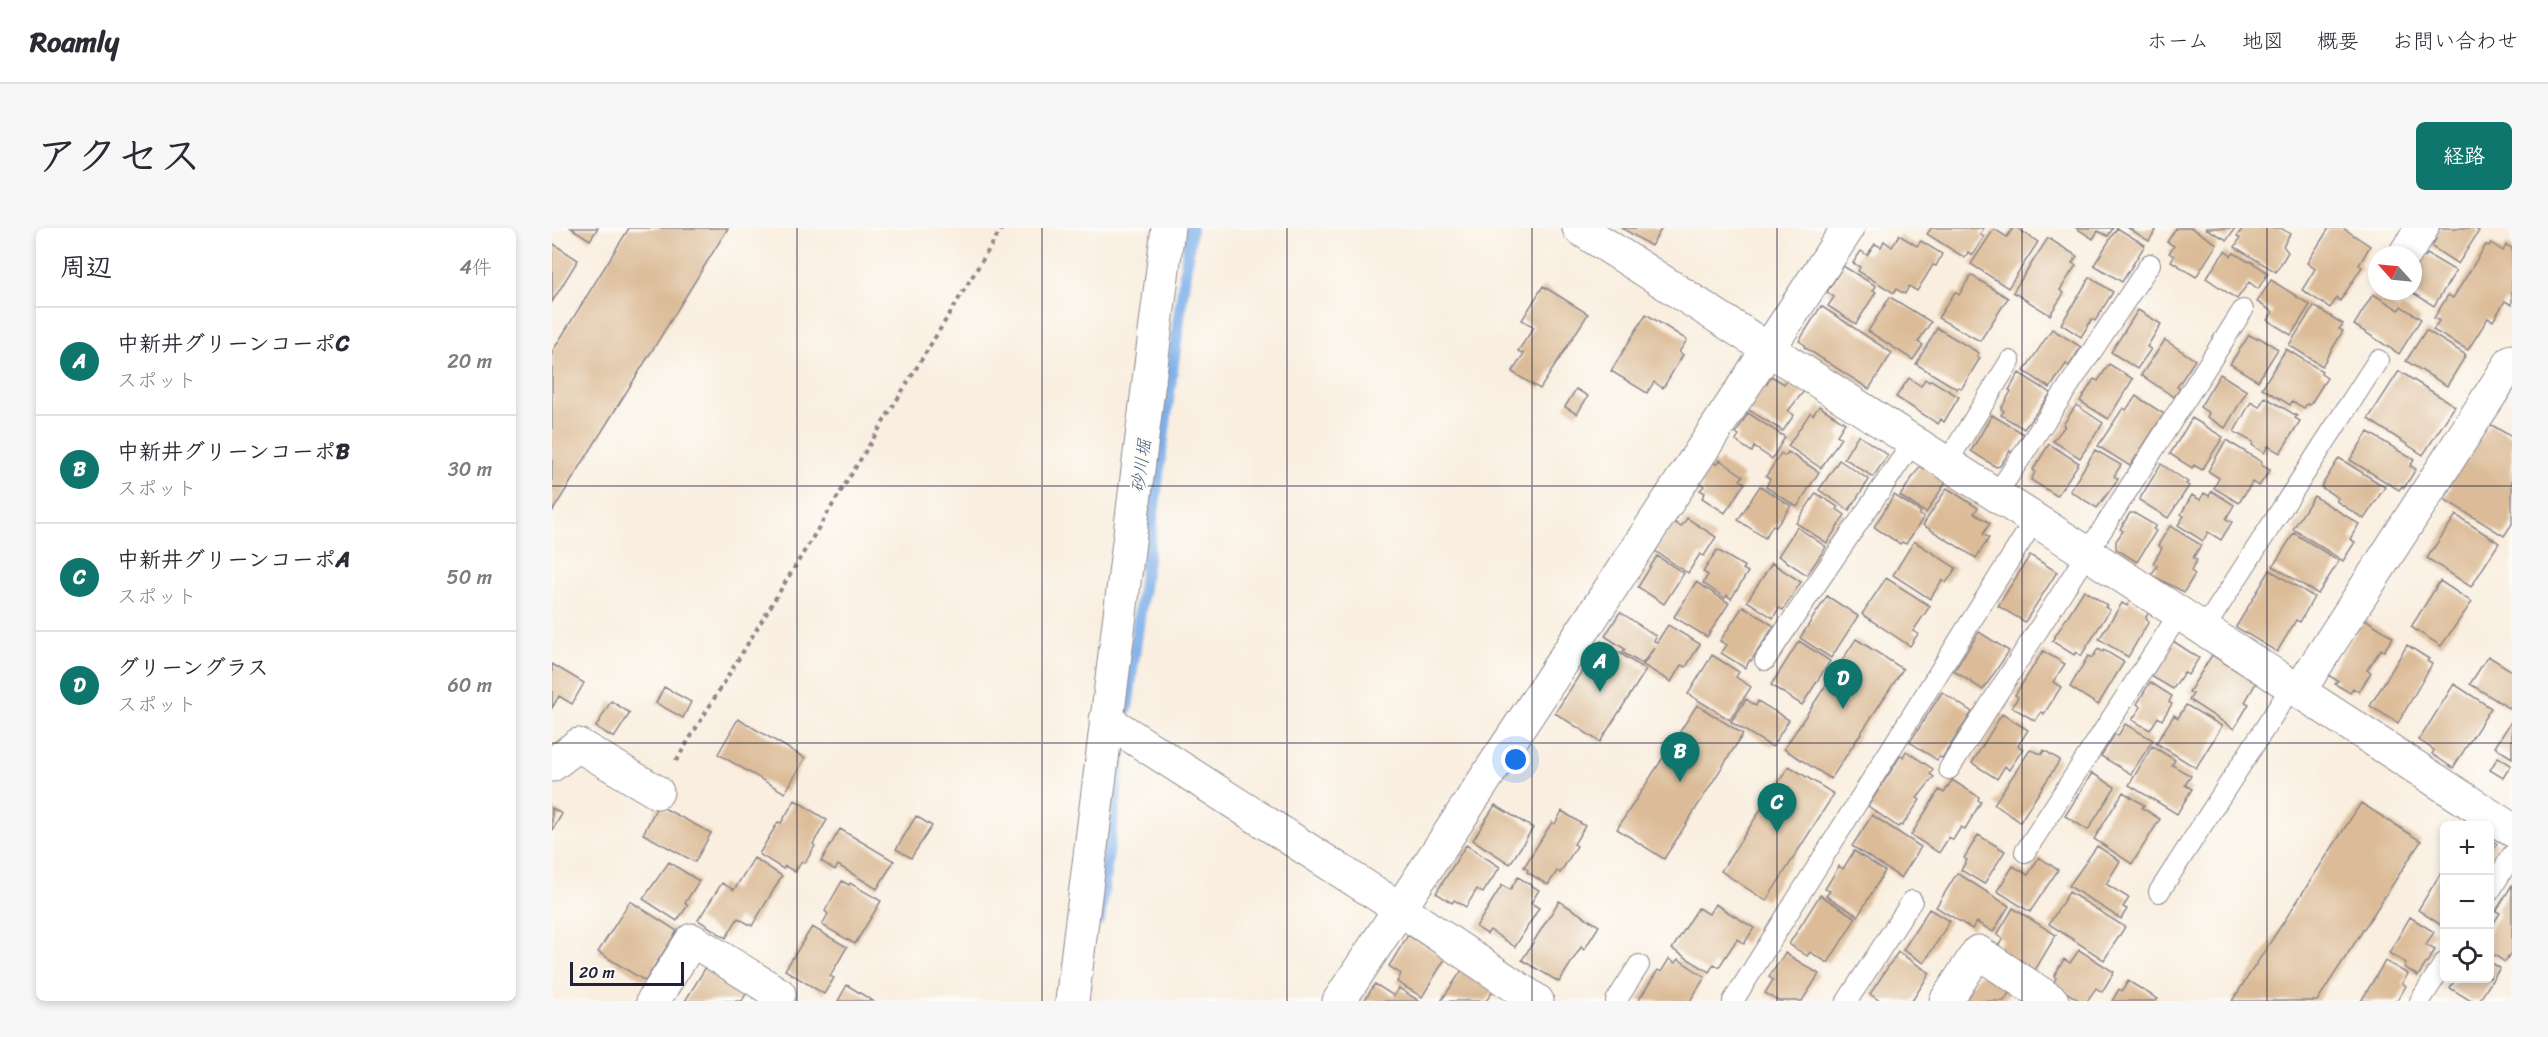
<!DOCTYPE html>
<html lang="ja">
<meta charset="utf-8">
<style>
:root{--surface:#fff;--page:#f7f7f7;--text:#2b2b33;--muted:#7c7c81;--line:#e1e1e2;--accent:#0f766e}
body{margin:0;font-family:Sriracha,"Klee One",sans-serif;background:var(--page);color:var(--text)}
.controls{position:absolute;right:18px;bottom:18px;display:grid;overflow:hidden;border-radius:9px;box-shadow:0 3px 9px #0003}
.controls button{width:54px;height:54px;display:grid;place-items:center;padding:0;border:0;border-bottom:2px solid var(--line);background:var(--surface);color:var(--text);font:30px sans-serif}
.compass{position:absolute;left:1816px;top:18px;width:54px;height:54px;border-radius:50%;background:var(--surface);box-shadow:0 3px 9px #0003;rotate:297deg}
.scale{position:absolute;left:18px;bottom:15px;width:114px;box-sizing:border-box;padding-left:6px;border:3px solid #22223b;border-top:0;font-size:16px;line-height:21px;white-space:nowrap;color:#22223b;-webkit-text-stroke:4px #fdfcf7;paint-order:stroke}
.you{position:absolute;left:964px;top:532px;width:21px;height:21px;margin:-15px;border:4px solid #fff;border-radius:50%;background:#1a73e8;box-shadow:0 0 0 9px #1a73e833}
.badge{display:grid;place-items:center;width:39px;height:39px;border-radius:50%;background:var(--accent);color:#fff;font-size:20px;font-weight:700}
.pin{position:absolute;translate:-50% -50px;filter:drop-shadow(0 2px 3px #0008)}
.pin::after{content:'';position:absolute;top:32px;width:21px;height:18px;background:inherit;clip-path:polygon(0 0,100% 0,50% 100%)}
.list{margin:0;padding:0;list-style:none}
h2{display:flex;justify-content:space-between;align-items:center;height:78px;margin:0;padding:0 24px;font-size:26px}
h2 small{font-size:20px;font-weight:400;color:var(--muted)}
.list li{display:grid;grid-template-columns:39px 1fr auto;gap:18px;align-items:center;box-sizing:border-box;height:108px;padding:0 24px;border-top:2px solid var(--line)}
.list b{display:block;font-size:22px;white-space:nowrap}
.list p{margin:0;font-size:20px;white-space:nowrap;color:var(--muted)}
.list em{font-size:20px;font-style:normal;color:var(--muted)}
.icon{flex:none;width:33px;height:33px;fill:none;stroke:currentColor;stroke-width:2;stroke-linecap:round;stroke-linejoin:round}
.map{position:relative;flex:none;width:1960px;height:773px;overflow:hidden;border-radius:9px}
header{display:flex;align-items:center;gap:36px;box-sizing:border-box;height:84px;padding:0 30px;background:var(--surface);border-bottom:2px solid var(--line)}
header strong{font-size:28px}
nav{display:flex;gap:33px;margin-inline-start:auto;font-size:21px}
.intro{display:flex;align-items:center;justify-content:space-between;box-sizing:border-box;height:144px;padding:0 36px}
h1{margin:0;font-size:42px}
.button{padding:15px 27px;border-radius:9px;background:var(--accent);color:#fff;font-size:21px;font-weight:700}
main{display:flex;gap:36px;padding:0 36px}
aside{flex:1;background:var(--surface);border-radius:9px;box-shadow:0 3px 9px #0003}
.map>svg:first-child{display:block}
.lines{fill:none;stroke-linecap:round;stroke-linejoin:round}
.stream{stroke:#7dafe9;stroke-width:12}
.building{fill:#dcbc98}
.service-casing{stroke:#8e888d;stroke-width:22}
.minor-casing{stroke:#8e888d;stroke-width:35}
.path{stroke:#8e888d;stroke-width:4;stroke-dasharray:4.5 4.5;stroke-linecap:butt}
.service{stroke:#fff;stroke-width:20}
.minor{stroke:#fff;stroke-width:33}
.grid{fill:none;stroke:#22223b;stroke-width:1.5;stroke-opacity:0.55}
.labels{text-anchor:middle;stroke-width:4.5;stroke-linejoin:round;paint-order:stroke}
.water-label{font-size:18px;font-style:italic;fill:#465a81;stroke:#fdfcf7}
</style>
<header>
<strong>Roamly</strong>
<nav><a>ホーム</a><a>地図</a><a>概要</a><a>お問い合わせ</a></nav>
</header>
<div class="intro"><h1>アクセス</h1><a class="button">経路</a></div>
<main>
<aside>
<h2>周辺<small>4件</small></h2>
<ul class="list">
<li><span class="badge">A</span><div><b>中新井グリーンコーポC</b><p>スポット</p></div><em>20 m</em></li>
<li><span class="badge">B</span><div><b>中新井グリーンコーポB</b><p>スポット</p></div><em>30 m</em></li>
<li><span class="badge">C</span><div><b>中新井グリーンコーポA</b><p>スポット</p></div><em>50 m</em></li>
<li><span class="badge">D</span><div><b>グリーングラス</b><p>スポット</p></div><em>60 m</em></li>
</ul>
</aside>
<div class="map">
<svg width="1960" height="773" viewBox="0 0 1960 773">
<rect width="100%" height="100%" fill="#fdfcf7"/>
<filter id="ink" filterUnits="userSpaceOnUse"><feTurbulence type="fractalNoise" baseFrequency=".0167" numOctaves="2"/><feDisplacementMap in="SourceGraphic" scale="12" xChannelSelector="R" yChannelSelector="G"/><feConvolveMatrix kernelMatrix="1 2 1 2 8 2 1 2 1" color-interpolation-filters="sRGB"/></filter>
<filter id="wash" filterUnits="userSpaceOnUse"><feTurbulence type="fractalNoise" baseFrequency=".008" numOctaves="4" result="noise"/><feDisplacementMap in="SourceGraphic" scale="24" xChannelSelector="R" yChannelSelector="G"/><feGaussianBlur stdDeviation="1.35" result="paint"/><feColorMatrix in="noise" values="0 0 0 0 0 0 0 0 0 0 0 0 0 0 0 0 0 1.4 0 .05"/><feComposite in="paint" operator="in"/></filter>
<g filter="url(#wash)">
<rect width="100%" height="100%" fill="#f9eedf"/>
<g class="lines">
<path class="stream" d="M575 480 639 0
M547 692 570 516"/>
</g>
<g id="blocks">
<path class="building" d="M19 0H46L38 12Z
M77 0H176L0 284V124Z
M1070 0H1110L1099 18Z
M1379 0H1432L1428 6 1432 9 1421 27 1416 24 1413 30 1375 6Z
M1461 0H1465L1486 14 1456 60 1419 36 1442 1 1455 9Z
M1524 0H1561L1556 8 1546 3 1541 11Z
M1565 0 1593 17 1570 54 1542 37Z
M1576 0H1605L1597 13Z
M1624 0H1640L1665 16 1644 49 1619 33 1622 28 1617 25 1622 18 1615 14Z
M1653 0H1683L1675 12Z
M1691 0H1729L1738 6 1731 18 1736 24 1724 44 1683 19 1688 10 1685 8Z
M1777 0H1791L1818 18 1807 37 1810 39 1788 73 1785 70 1778 80 1750 62 1763 41 1755 35Z
M1887 0H1922L1927 3 1906 36 1880 19 1884 11 1881 9Z
M1347 7 1365 18 1369 13 1390 26 1384 38 1381 37 1365 63 1357 58 1353 66 1344 61 1342 65 1306 43 1308 39 1301 35 1309 23 1315 27 1323 16 1329 19 1332 13 1340 19Z
M1496 10 1525 28 1520 35 1524 37 1508 62 1512 65 1498 87 1461 64Z
M0 15 26 32 0 74Z
M1939 15 1951 23 1954 17 1960 20V77L1953 73 1941 93 1936 90 1916 122 1881 102 1887 93 1882 90 1896 67 1901 70 1934 17 1937 18Z
M1673 23 1679 28 1682 25 1697 34 1698 33 1716 45 1706 61 1697 54 1685 71 1654 50Z
M1875 26 1904 43 1882 78 1858 63H1861V41L1869 27 1873 29Z
M1291 38 1324 58 1321 63 1324 64 1304 96 1276 78 1282 69 1275 64Z
M1419 47 1456 70 1428 113 1386 90 1403 64 1407 67Z
M1538 49 1561 64 1543 93 1540 91 1529 109 1509 96Z
M1719 52 1758 77 1739 107 1715 92 1721 84 1705 74Z
M991 58 1036 86 988 161 960 144 972 126 966 123 982 99 970 92Z
M1821 66 1847 82 1849 78 1869 91 1847 126 1802 97Z
M1338 69 1379 94 1366 114 1371 117 1361 132 1316 103Z
M1269 78 1340 125 1317 161 1252 119 1253 117 1247 113Z
M1762 78 1791 96 1787 101 1791 103 1770 138 1737 117Z
M1586 82 1609 96 1595 119 1599 121 1585 141 1559 124Z
M1094 86 1135 112 1127 124 1131 127 1111 160 1102 154 1095 165 1059 143Z
M1385 100 1427 125 1425 127 1428 130 1410 160 1406 159 1405 161 1364 136Z
M1500 101 1529 119 1517 138 1514 136 1498 160 1472 143Z
M1874 102 1914 127 1895 158 1854 133Z
M1697 107 1705 111 1706 109 1726 121 1706 153 1678 136Z
M1613 112 1643 132 1625 159 1628 161 1622 169 1589 147Z
M1734 121 1770 143 1769 146 1775 150 1758 177 1755 176 1752 180 1740 173 1738 177 1710 160Z
M1557 136 1581 151 1556 191 1528 173 1542 151 1546 153Z
M1847 143 1903 178 1871 227 1816 191Z
M1467 145 1499 165 1472 201 1449 187 1452 183 1449 181 1459 163 1457 162Z
M1668 146 1695 163 1673 200 1655 189 1657 185 1648 179Z
M1219 148 1232 156 1235 152 1252 163 1236 183 1242 187 1231 203 1195 181 1212 155 1215 156Z
M1357 150 1369 158 1373 151 1377 154 1379 152 1407 169 1392 194 1389 191 1386 196 1344 169Z
M1024 161 1036 168 1025 186 1013 179Z
M1584 168 1612 186 1578 238 1546 218 1571 180 1574 182Z
M1713 169 1745 188 1743 190 1748 193 1728 225 1716 218 1712 225 1700 217 1701 214 1682 204 1699 174 1707 179Z
M1524 177 1551 195 1528 230 1501 213 1513 198 1511 197Z
M1267 178 1293 195 1285 207 1289 210 1269 240 1236 218 1258 185 1261 187Z
M1196 185 1233 209 1220 231 1202 219 1200 224 1184 213 1187 207 1184 205Z
M1440 187 1472 206 1460 225 1458 223 1448 238 1444 239 1419 223Z
M1640 190 1671 209 1650 242 1642 237 1640 240 1618 226Z
M1938 196 1960 209V296L1952 308 1892 271 1900 258 1896 256Z
M1816 204 1862 232 1858 238 1864 241 1852 260 1850 258 1847 262 1798 232Z
M1306 207 1336 227 1321 249 1292 230Z
M1674 212 1710 234 1709 237 1718 242 1707 258 1700 254 1687 275 1662 260 1667 250 1656 243Z
M1497 216 1527 235 1505 268 1479 252 1483 244 1481 242Z
M1543 222 1569 237 1562 248 1566 251 1545 280 1518 263Z
M1236 224 1267 244 1245 279 1214 259 1218 251 1214 248 1229 225 1233 228Z
M1787 230 1833 259 1812 291 1784 273 1786 270 1769 259Z
M1168 232 1191 248 1188 252 1193 255 1173 285 1150 270 1153 265 1148 262 1152 258 1148 255 1161 234 1165 237Z
M1287 232 1317 252 1297 282 1267 262Z
M1609 236 1636 254 1634 256 1637 258 1616 290 1587 272Z
M1368 238 1394 254 1374 285 1348 268Z
M1208 258 1239 278 1224 299 1221 297 1213 310 1186 292Z
M1395 260 1426 280 1422 285 1438 295 1431 306 1437 310 1424 330 1371 297Z
M1660 263 1682 277 1674 291 1680 294 1669 312 1656 304 1651 313 1626 297 1632 288 1629 286 1640 267 1648 272 1652 265 1657 268Z
M1264 265 1286 279 1285 281 1293 287 1275 315 1244 295Z
M1342 267 1369 284 1367 287 1372 289 1354 316 1350 314 1348 316 1322 299Z
M1762 268 1807 296 1798 311 1803 314 1791 333 1741 301Z
M1578 285H1582L1604 298 1601 301 1604 303 1585 334 1564 321V313L1571 303 1568 301Z
M1904 287 1947 315 1919 359 1875 330Z
M1135 290 1164 309 1152 328 1148 326 1136 345 1103 323 1122 294 1129 299Z
M1618 298 1649 317 1641 330 1645 332 1639 343 1643 346 1632 364 1599 347 1605 338 1601 335 1610 320 1606 317Z
M1245 299 1274 319 1255 347 1226 328Z
M1742 305 1787 333 1766 366 1721 338Z
M1362 313 1404 340 1394 355 1390 352 1378 371 1341 347Z
M1165 322 1193 339 1191 341 1196 344 1179 371 1175 367 1173 370 1151 355 1156 347 1151 344Z
M1478 327 1505 344 1473 394 1446 378Z
M1105 328 1132 345 1112 376 1086 359Z
M1220 335 1249 354 1231 382 1227 380 1221 390 1195 373Z
M1718 342 1762 369 1748 394 1744 392 1725 424 1684 399Z
M1334 350 1378 378 1361 403 1366 406 1358 418 1310 386Z
M1888 353 1920 374 1889 418 1859 399Z
M1144 354 1177 375 1155 409 1122 389Z
M1532 362 1555 377 1553 379 1558 382 1529 428 1524 424 1522 427 1500 413Z
M1275 368 1306 388 1279 430 1248 410Z
M1578 372 1597 384 1594 389 1596 395 1576 429 1547 411 1570 375 1575 378Z
M1191 378 1222 398 1199 433 1198 432 1193 440 1169 425 1175 417 1168 413Z
M1068 384 1104 408 1102 413 1105 414 1116 397 1148 416 1134 439 1129 437 1119 454 1091 437 1102 420 1090 436 1070 424 1073 421 1053 408Z
M1813 391 1841 409 1832 423 1829 421 1815 442 1819 444 1807 464 1801 460 1798 465 1783 456 1786 453 1776 447Z
M1427 404 1457 423 1431 462 1402 443Z
M1304 411 1351 441 1279 551 1232 521Z
M1049 413 1094 442 1048 514 1003 485Z
M1247 413 1278 433 1250 477 1219 457Z
M1621 413 1647 430 1636 447 1632 444 1621 461 1599 448Z
M1855 417 1877 431 1875 433 1880 436 1846 495 1818 478Z
M1546 421 1551 424 1552 422 1572 434 1546 477 1518 459 1536 428 1540 430Z
M1491 423 1513 436 1501 454 1509 459 1492 486 1489 484 1483 493 1460 479 1466 469 1463 467Z
M1160 427 1187 444 1184 449 1199 459 1178 492 1136 466Z
M1660 427 1704 455 1693 474 1697 476 1682 501 1637 472 1641 466 1637 464Z
M1936 428 1960 443V482L1918 456Z
M0 436 32 455 20 476 7 468 0 480Z
M1598 454 1620 468 1617 474 1620 476 1610 492 1606 489 1598 502 1580 492 1589 479 1585 476Z
M1902 456 1939 480 1901 540 1880 526 1882 522 1867 512Z
M112 459 139 474 131 490 104 475Z
M1390 464 1420 484 1390 530 1387 529 1385 532 1358 514Z
M1194 471 1204 478 1206 473 1237 492 1220 519 1179 494Z
M59 473 78 485 62 510 44 499Z
M1145 477 1191 506 1112 631 1065 601Z
M1634 477 1670 498 1644 540 1604 515 1622 487 1626 490Z
M1450 486 1476 502 1466 518 1471 521 1457 542 1453 538 1445 551 1420 535Z
M186 491 253 530 233 565 166 526Z
M1960 492V530L1943 519Z
M1573 496 1601 512 1579 546 1549 528 1563 506 1566 508Z
M1600 518 1623 532 1620 537 1639 548 1633 557 1640 561 1625 586 1577 557Z
M1478 522 1490 526 1492 522 1508 532 1468 594 1442 576Z
M1354 523 1381 541 1378 546 1382 549 1365 570 1368 572 1350 598 1348 597 1346 599 1316 578 1349 527 1351 529Z
M1946 529 1959 537 1951 550 1938 542Z
M1237 538 1282 566 1214 673 1169 643Z
M1540 545 1563 559 1536 602 1513 588Z
M1400 552 1427 569 1426 572 1429 574 1413 601 1409 599 1401 612 1397 609 1387 625 1359 607 1387 562 1392 565Z
M1571 564 1592 577 1590 580 1608 591 1580 636 1542 611Z
M243 572 275 592 261 616 263 618 253 635 250 633 243 644 233 638 231 641 207 626 226 594 229 595Z
M1809 575 1869 613 1765 773H1680Z
M106 577 159 605 143 634 91 606Z
M943 577 981 600 958 636 921 612Z
M0 580 10 586 0 603Z
M1010 583 1033 598 1022 616 1025 618 1008 645 1005 643 996 657 975 644 976 642 972 639 1000 594 1003 596Z
M1320 587 1369 619 1349 650 1300 618Z
M364 588 380 598 359 630 344 621Z
M288 601 342 633 325 661 286 637 283 642 269 633Z
M1426 607 1453 623 1432 656 1409 642 1415 632 1412 630Z
M1938 611 1945 616 1938 628Z
M914 617 948 639 931 665 925 661 914 679 902 672 900 675 884 665Z
M1545 618 1568 633 1554 656 1577 670 1571 679 1575 681 1569 691 1517 658Z
M1302 623 1333 643 1306 688 1274 668 1278 663 1273 661 1287 638 1291 641Z
M1487 629 1506 642 1478 684 1445 663 1461 638 1476 647Z
M202 630 230 648 200 698 186 690 174 710 146 692 170 655 182 662Z
M117 634 147 653 133 675 136 677 125 693 91 671Z
M1890 643 1892 645V699L1866 682Z
M1405 645 1457 678 1441 704 1425 694 1420 701 1384 679Z
M966 649 987 662 979 675 987 680 963 719 938 702 935 706 924 699 950 657 958 662Z
M290 653 297 657 298 655 329 673 303 716 270 697 276 686 273 683Z
M1960 657V723L1953 734 1938 724V701L1948 685 1944 683Z
M1517 664 1573 699 1552 732 1497 696Z
M1268 667 1304 690 1276 735 1258 724 1255 728 1237 716Z
M78 673 125 703 93 753 46 724Z
M1007 673 1047 698 1032 722 1029 719 1007 754 970 732Z
M1163 676 1202 700 1192 716 1185 711 1167 739 1162 736 1157 744 1120 721 1146 680 1157 686Z
M1461 680 1504 707 1482 744 1444 721 1451 711 1445 707Z
M1377 681 1398 693 1372 735 1351 722Z
M1858 689 1882 704 1874 717 1883 722 1866 748 1852 739 1854 735 1837 725Z
M260 699 295 719 278 748 282 750 272 766 233 742Z
M856 707 893 731 870 769 845 754 849 746 837 738Z
M1527 722 1562 744 1550 764 1544 760 1535 773H1528L1501 756 1504 750 1502 748 1512 731 1518 735Z
M1346 724 1378 745 1360 773H1328L1318 766Z
M1233 725 1267 746 1250 773H1226L1213 765 1221 752 1217 749Z
M1117 731 1123 735 1126 731 1153 749 1138 773H1086L1106 742 1109 744Z
M1833 733 1856 746 1850 755 1854 758 1845 773H1809Z
M1938 734 1948 740 1927 773H1919L1898 760 1904 750H1938Z
M154 739 195 764 190 773H133Z
M910 742 941 763 934 773H889Z
M1433 746 1459 762 1452 773H1406L1426 748Z
M1576 753 1606 771 1604 773H1560L1567 761 1570 763Z
M823 756 842 768 847 760 867 773H812Z
M295 757 321 773H286Z"/>
</g>
</g>
<g filter="url(#ink)">
<use href="#blocks" fill-opacity="0" stroke="#8e888d" stroke-width="1.5"/>
<g class="lines">
<g class="service-casing">
<path id="service" d="M1394 236 1458 133
M1444 267 1598 36
M1652 401 1826 132
M1213 432 1361 214
M1397 541 1691 82
M1473 624 1627 386
M1938 663 1960 627
M1607 664 1740 458
M1064 773 1087 737
M1181 773 1483 291
M1295 773 1360 673
M1868 773 1892 735"/>
</g>
<g class="minor-casing">
<path id="minor" d="M1027 0 1535 325 1960 602
M1855 23 1870 0
M1747 463 1960 133
M554 492 848 681 985 773
M0 537 26 517 105 564
M101 773 140 712 227 766 223 773
M520 773 616 0
M787 773 1296 0
M1394 773 1426 724 1500 773"/>
</g>
<path class="path" d="M124 533 450 0"/>
<use href="#service" class="service"/>
<use href="#minor" class="minor"/>
</g>
</g>
<path class="grid" d="M245 0V773M490 0V773M735 0V773M980 0V773M1225 0V773M1470 0V773M1715 0V773M0 258H1960M0 515H1960"/>
<g class="labels">
<g class="water-label">
<text transform="translate(589 238) rotate(-82)" y="6">砂川堀</text>
</g>
</g>
</svg>
<div class="controls">
<button>+</button>
<button>−</button>
<button><svg class="icon" aria-label="locate" viewBox="0 0 24 24"><circle cx="12" cy="12" r="6"/><path d="M12 2v4M12 18v4M2 12h4M18 12h4"/></svg></button>
</div>
<svg class="compass" viewBox="-18 -18 36 36"><path d="M0-13l5 13h-10z" fill="#e53935"/><path d="M0 13l5-13h-10z" fill="#7c7c81"/></svg>
<div class="scale">20 m</div>
<div class="you"></div>
<div class="pin badge" style="left:1048px;top:464px">A</div>
<div class="pin badge" style="left:1128px;top:554px">B</div>
<div class="pin badge" style="left:1225px;top:605px">C</div>
<div class="pin badge" style="left:1291px;top:481px">D</div>
</div>
</main>
